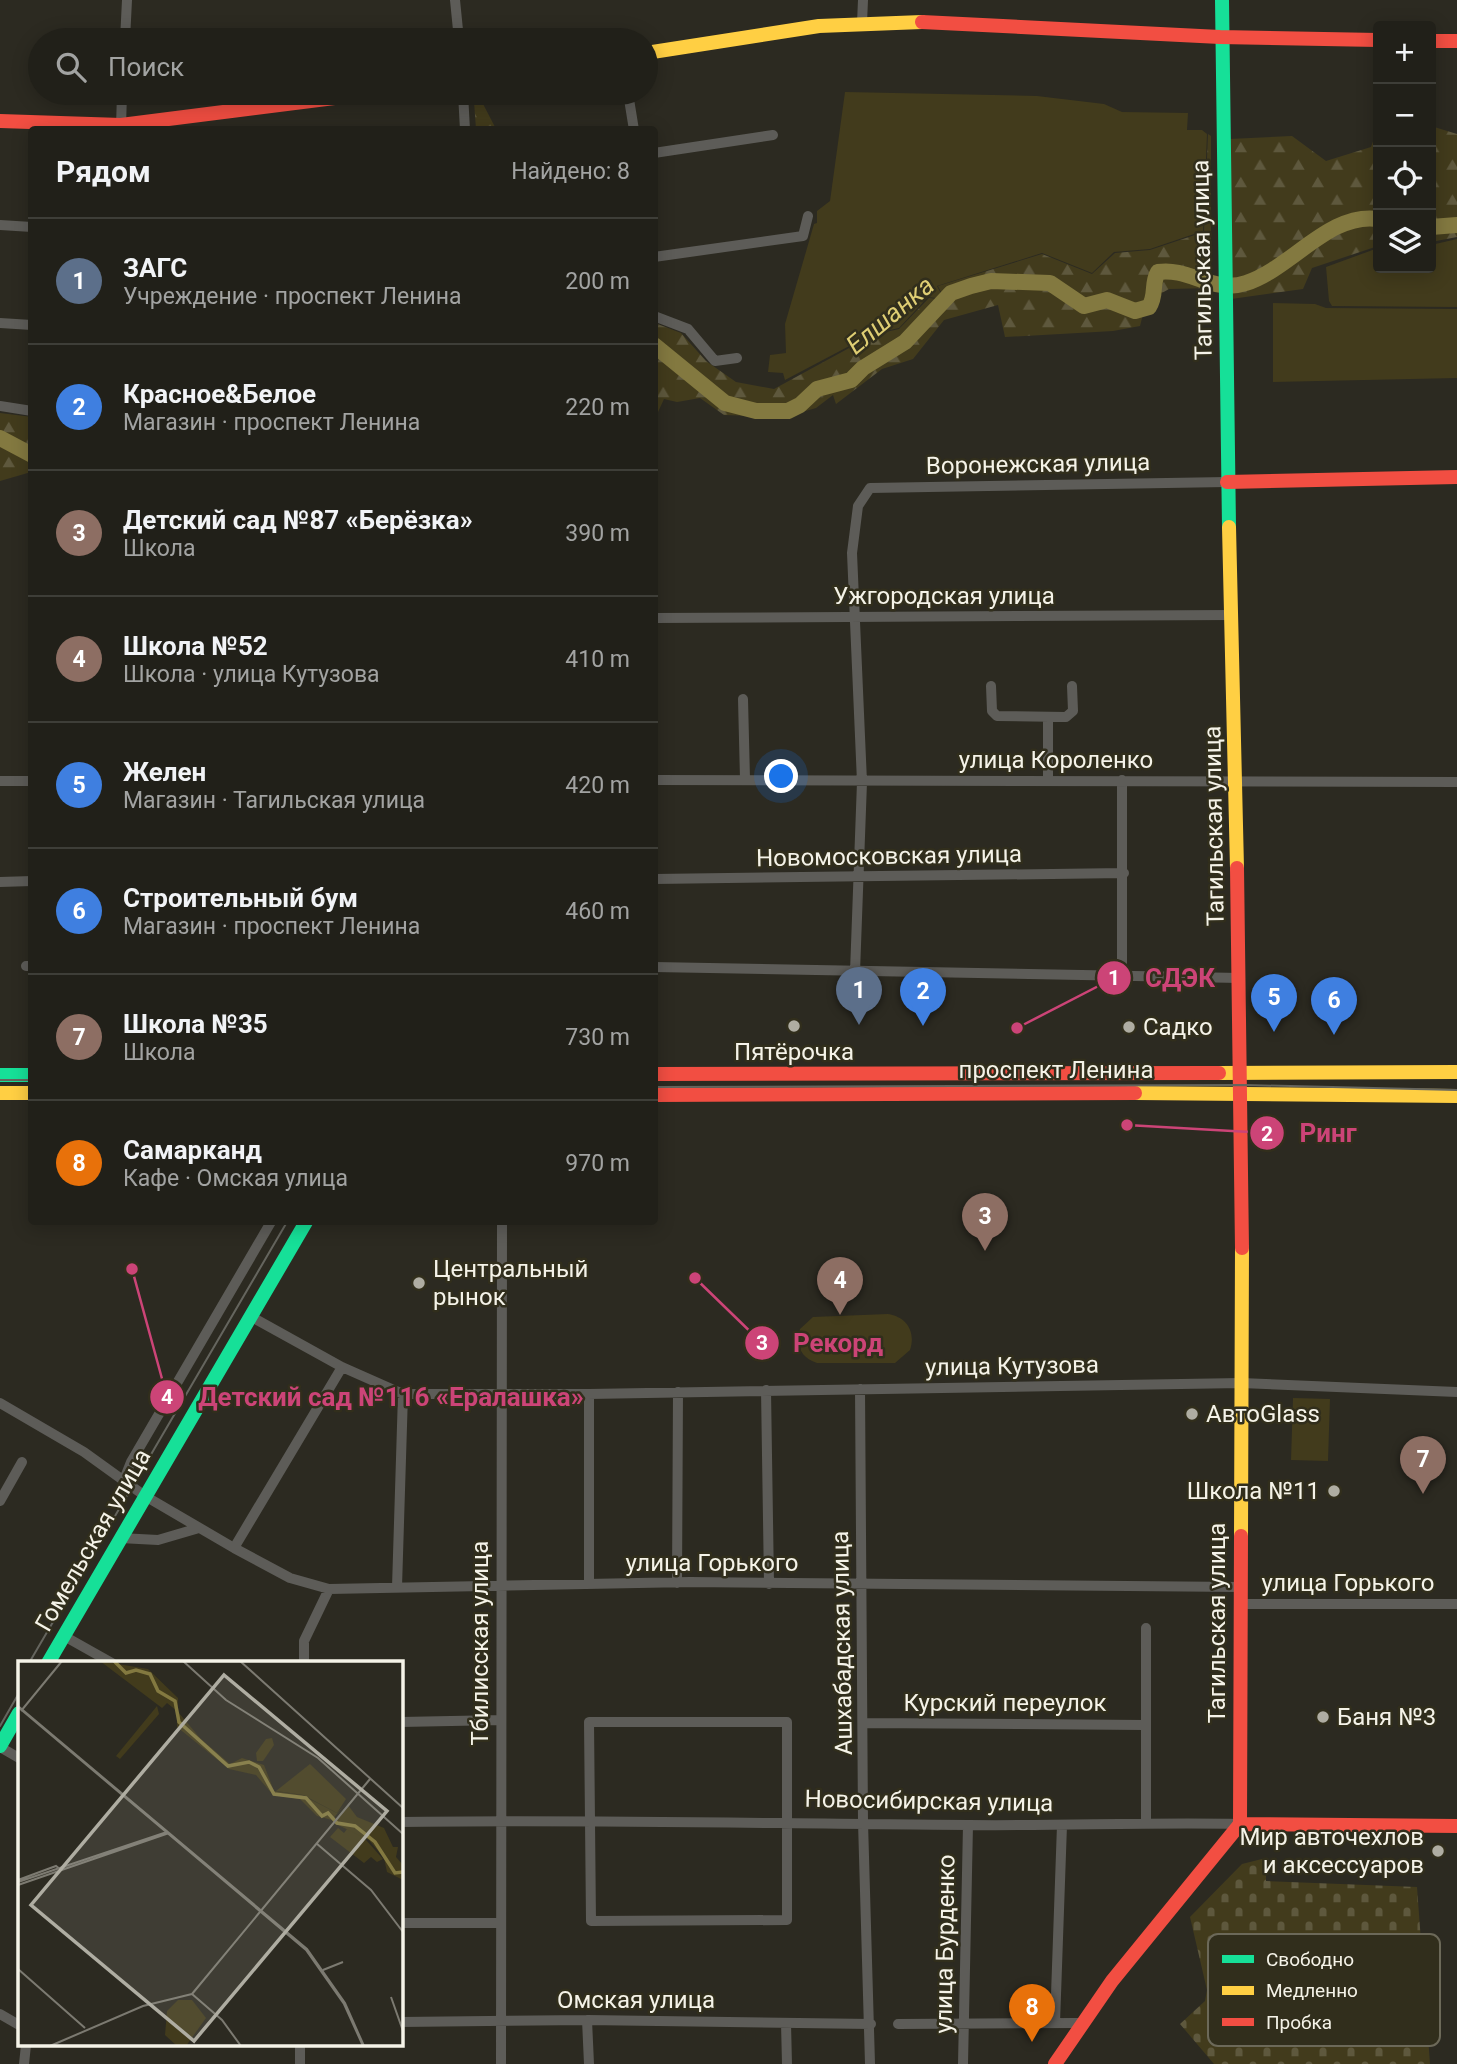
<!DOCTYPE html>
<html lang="ru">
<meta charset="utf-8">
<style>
:root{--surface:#212019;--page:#292822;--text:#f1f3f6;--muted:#a2a3a2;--line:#3e3e38;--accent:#db2777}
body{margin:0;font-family:Roboto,sans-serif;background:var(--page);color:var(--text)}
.controls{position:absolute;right:21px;top:21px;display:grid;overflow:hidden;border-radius:7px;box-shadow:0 4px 18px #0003}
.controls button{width:63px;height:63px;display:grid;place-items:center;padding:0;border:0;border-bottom:2px solid var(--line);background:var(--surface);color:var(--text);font:35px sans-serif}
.you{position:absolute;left:782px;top:777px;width:24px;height:24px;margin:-18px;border:5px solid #fff;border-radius:50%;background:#1a73e8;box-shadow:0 0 0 10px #1a73e833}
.badge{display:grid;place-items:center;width:46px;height:46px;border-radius:50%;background:var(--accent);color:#fff;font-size:23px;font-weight:700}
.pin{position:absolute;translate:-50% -58px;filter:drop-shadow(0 2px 4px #0008)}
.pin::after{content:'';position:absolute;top:37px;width:24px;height:21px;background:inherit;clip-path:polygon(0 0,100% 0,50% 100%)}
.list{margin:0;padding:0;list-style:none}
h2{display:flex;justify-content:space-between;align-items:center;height:91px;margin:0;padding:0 28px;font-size:30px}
h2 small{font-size:23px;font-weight:400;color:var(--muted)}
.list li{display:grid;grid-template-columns:46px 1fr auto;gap:21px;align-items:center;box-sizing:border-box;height:126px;padding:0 28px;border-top:2px solid var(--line)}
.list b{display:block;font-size:26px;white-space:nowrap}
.list p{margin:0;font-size:23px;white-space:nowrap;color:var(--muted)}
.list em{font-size:23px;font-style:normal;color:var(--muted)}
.icon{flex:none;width:38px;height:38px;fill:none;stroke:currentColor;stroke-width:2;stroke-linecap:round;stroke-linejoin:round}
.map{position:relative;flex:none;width:1457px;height:2064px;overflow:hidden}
.search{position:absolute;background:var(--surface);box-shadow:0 4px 18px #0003;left:28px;top:28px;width:630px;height:77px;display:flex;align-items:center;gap:18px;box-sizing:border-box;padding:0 24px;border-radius:38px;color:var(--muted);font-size:26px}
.panel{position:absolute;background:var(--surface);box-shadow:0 4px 18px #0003;left:28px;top:126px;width:630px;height:1099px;border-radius:7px}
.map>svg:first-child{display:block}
.green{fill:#423b1c}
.forest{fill:url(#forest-firs)}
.cemetery{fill:url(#cemetery-stones)}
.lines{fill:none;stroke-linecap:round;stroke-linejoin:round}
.river{stroke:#837940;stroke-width:16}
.street{stroke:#5d5c58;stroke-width:10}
.fast{stroke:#16e098;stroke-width:14}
.slow{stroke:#ffcf43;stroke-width:14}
.jam{stroke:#f24e42;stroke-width:14}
.tram{stroke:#65655e;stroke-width:2}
.poi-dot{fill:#afada2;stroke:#312e1c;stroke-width:2.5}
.labels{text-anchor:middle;stroke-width:5;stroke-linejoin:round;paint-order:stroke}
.street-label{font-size:24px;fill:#f5f3e8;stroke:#312e1c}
.poi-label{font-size:24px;fill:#f5f3e8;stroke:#312e1c;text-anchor:start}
.water-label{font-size:26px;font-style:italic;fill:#dfce73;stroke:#312e1c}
.inset-river{fill:none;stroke:#837940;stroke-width:3.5}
.inset-road{fill:none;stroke:#7c7a71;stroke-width:2}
.view{fill:#afada2;fill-opacity:0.15;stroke:#afada2;stroke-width:3.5}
.inset-edge{fill:none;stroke:#f5f3e8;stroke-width:3.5}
.key{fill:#312e1c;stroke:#6c6959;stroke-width:2}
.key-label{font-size:19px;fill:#f5f3e8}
.leader{fill:none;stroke:#c47;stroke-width:2.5}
.callout-dot{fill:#c47;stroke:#312e1c;stroke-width:2.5}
.mark-label{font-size:21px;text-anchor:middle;font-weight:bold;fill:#fff}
.callout-label{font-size:26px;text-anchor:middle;font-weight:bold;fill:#c47;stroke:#312e1c;stroke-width:5;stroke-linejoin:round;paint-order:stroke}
</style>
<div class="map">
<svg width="1457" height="2064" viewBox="0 0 1457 2064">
<defs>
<pattern id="forest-firs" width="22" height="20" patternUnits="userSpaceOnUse" patternTransform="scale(1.75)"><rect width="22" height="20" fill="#423b1c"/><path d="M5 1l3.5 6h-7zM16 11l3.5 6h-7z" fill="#5e583d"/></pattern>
<pattern id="cemetery-stones" width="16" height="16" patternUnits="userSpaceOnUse" patternTransform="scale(1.75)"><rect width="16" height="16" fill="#423b1c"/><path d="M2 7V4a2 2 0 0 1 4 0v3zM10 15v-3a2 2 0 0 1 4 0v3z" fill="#5e583d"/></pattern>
</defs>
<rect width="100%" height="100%" fill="#2c2a21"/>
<path class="green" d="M845 92 1037 96 1104 104 1122 112 1188 113 1187 130H1202L1207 134 1203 231 1150 249 1114 252 1092 273 1042 253 937 286 944 299 928 297 899 328 872 334 785 380 783 373 768 372 770 355 786 353 785 324 814 224 817 223V211L830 201Z
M1457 239V307L1332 306 1329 301 1326 267 1378 248V268H1431V245Z
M1273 303 1315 304 1326 308 1457 309V378L1273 382Z
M888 1314C907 1317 916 1332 910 1350L895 1363H817C801 1358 795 1345 800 1329L813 1317Z
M1293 1398 1330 1399 1328 1461 1291 1460Z"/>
<path class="forest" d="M474 101 482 102 496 129H476Z
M1431 126 1457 134V237L1431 242Z
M1378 128V246L1312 268 1303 289 1231 299 1230 139 1292 136 1326 161 1371 147Z
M1208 134 1211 136V288L1169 289 1146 302 1140 326 1113 331 1005 337 998 305 944 320 913 359 882 369 836 404 833 395 816 408 784 417 724 415 700 398 677 402 664 399 658 412H655V323L681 333 706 361 736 382 774 389 873 335 899 329 929 298 945 300 938 286 1042 254 1092 274 1115 253 1150 250 1204 232Z
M0 413 32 417 31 472 0 481Z"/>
<path class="cemetery" d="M1266 1858V1881L1417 1887 1430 2064H1214L1180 2024 1205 2001 1207 1990 1190 1917 1242 1864Z"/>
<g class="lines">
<path class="river" d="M1431 227 1457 225
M654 345 725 403 756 411H788L800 405 817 389 851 380 863 368 905 342 951 293 971 286 991 281 1050 283 1084 306 1107 300 1135 311 1149 307C1157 295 1151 284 1158 272 1189 267 1213 294 1246 283 1292 268 1329 212 1378 219
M0 438 32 455"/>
<path class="street" d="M455 0 459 40
M862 23 863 0
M125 40 127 0
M463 93 465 130
M628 93 634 130
M121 127 122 93
M654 153 773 135
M0 225 32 227
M654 257 803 236 808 216
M654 316 688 329 715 361 737 358
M0 323 32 325
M0 406 32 411
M654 618 1233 615
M991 686 992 711 997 716 1066 717 1073 711 1072 686
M743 699 745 779
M1048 717V780
M654 780 1457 782
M1122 780V976
M0 781H32
M654 879 1124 873
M0 882 32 881
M26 966H32
M654 967 1240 978
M855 972 862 782 852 553 858 506 870 488 1227 482
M250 1316 342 1367 403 1394H589L1241 1383 1457 1392
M860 1389 863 1822 870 2064
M766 1390 769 1584
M0 1403 84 1452 145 1496 234 1548 290 1578 329 1589 690 1582 1240 1587
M123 1482 131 1462 271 1222
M0 1501 22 1462
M120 1538 158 1540 199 1528
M234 1548 342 1367
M677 1583 678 1392
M589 1584V1394
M397 1587 403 1394
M1240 1604H1457
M1146 1628V1822
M64 1636 112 1663
M304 1663V1641L329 1589
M401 1722 501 1720
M589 1722H787V1920L591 1921Z
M865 1723 1145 1725
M0 1747 19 1758
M401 1822C590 1819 780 1824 969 1825 1060 1826 1150 1822 1240 1824
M401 1923H501
M0 2014 19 2025
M587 2020 589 2064
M401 2022 587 2020 871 2024
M786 2023 787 2064
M1055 2023 1062 1825
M898 2024 1079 2023
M300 2045V2064
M24 2064 26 2045
M501 2064 502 1222
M963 2064 968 1825"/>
<path class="fast" d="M1222 0 1229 527
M0 1075H32
M48 1663 306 1222
M0 1746 19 1713"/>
<path class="slow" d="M646 53 819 26 922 22
M1229 527 1237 868
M1219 1073 1457 1072
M0 1093H32
M1135 1093 1457 1096
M1241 1536 1242 1248"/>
<path class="jam" d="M922 22 1220 37 1378 40
M1431 41H1457
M0 121 121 125 374 93
M1227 482 1457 477
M1237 868 1242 1248
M654 1074 1219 1073
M654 1095 1135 1093
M1240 1824 1457 1826
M1055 2064 1112 1981 1240 1824 1241 1536"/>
<path class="tram" d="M0 1080H32
M654 1087 1245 1085 1457 1090
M29 1663 287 1222
M0 1726 19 1693"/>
</g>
<g class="poi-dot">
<circle cx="794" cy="1026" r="7"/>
<circle cx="1129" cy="1027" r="7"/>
<circle cx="419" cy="1283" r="7"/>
<circle cx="1192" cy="1414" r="7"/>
<circle cx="1334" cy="1491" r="7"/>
<circle cx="1323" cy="1717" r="7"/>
<circle cx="1438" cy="1851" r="7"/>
</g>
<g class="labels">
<g class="street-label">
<text transform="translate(1202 260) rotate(-91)" y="8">Тагильская улица</text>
<text transform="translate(1038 464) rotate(-1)" y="8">Воронежская улица</text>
<text x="944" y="604">Ужгородская улица</text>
<text x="1056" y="768">улица Короленко</text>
<text transform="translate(1214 826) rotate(-91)" y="8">Тагильская улица</text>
<text transform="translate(889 856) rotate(-1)" y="8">Новомосковская улица</text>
<text x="1056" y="1078">проспект Ленина</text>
<text transform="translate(1012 1366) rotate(-1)" y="8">улица Кутузова</text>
<text transform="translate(93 1540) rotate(-60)" y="8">Гомельская улица</text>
<text x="712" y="1571">улица Горького</text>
<text x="1348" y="1591">улица Горького</text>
<text transform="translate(1217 1623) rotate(-90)" y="8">Тагильская улица</text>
<text transform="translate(480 1643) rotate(-90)" y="8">Тбилисская улица</text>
<text transform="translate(842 1643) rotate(-91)" y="8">Ашхабадская улица</text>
<text x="1005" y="1711">Курский переулок</text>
<text transform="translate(929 1801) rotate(1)" y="8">Новосибирская улица</text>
<text transform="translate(945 1944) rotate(-89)" y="8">улица Бурденко</text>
<text x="636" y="2008">Омская улица</text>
</g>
<g class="poi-label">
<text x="1143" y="1035">Садко</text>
<text x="794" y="1060" text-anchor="middle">Пятёрочка</text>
<text x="433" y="1277">Центральный<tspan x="433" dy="28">рынок</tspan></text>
<text x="1206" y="1422">АвтоGlass</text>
<text x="1320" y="1499" text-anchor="end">Школа №11</text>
<text x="1337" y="1725">Баня №3</text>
<text x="1424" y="1845" text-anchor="end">Мир авточехлов<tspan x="1424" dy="28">и аксессуаров</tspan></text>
</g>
<g class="water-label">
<text transform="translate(890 315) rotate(-40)" y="9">Елшанка</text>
</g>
</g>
<g transform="translate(18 1661)">
<rect width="385" height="385" fill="#2c2a21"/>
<path d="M254 77 256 84 245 100H239L238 92 248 78ZM292 103 328 138 319 152 285 134 258 130ZM320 167 326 172 329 168 340 170 365 198 359 201 353 196 346 202 312 176Z" fill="#423b1c"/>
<path d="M82 0 130 8 160 37V51L183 78 212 103 224 97 246 104 256 130 284 134 319 152 328 142 314 159 299 155 282 138 255 134 238 114 211 108 159 66V50L149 42 144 47ZM139 45 141 53 102 98 98 95ZM330 144 339 156 366 167 375 186H380L378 196 385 204V219L369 211 366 197 351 179 316 162Z" fill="#423b1c"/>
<path d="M160 339H174L188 357 168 385H159L147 374 149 350Z" fill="#423b1c"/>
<path class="inset-river" d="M96 0 108 12 118 9 132 13 140 30 157 40 161 61 210 105 231 101 241 106 256 133 288 137 304 155 310 152 319 162 337 165 357 181 377 212 385 211"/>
<path class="inset-road" d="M165 0 208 39 300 97 385 173M222 0 385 147M0 45 289 288 327 342 346 385M0 46 288 289 326 343 345 385M3 50 44 0M298 182 353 229 385 271M0 219 38 205 43 209M0 221 149 171M0 224 151 172M0 308 67 367M305 309 325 301M174 333 352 118M174 333 204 359 223 385M373 336 385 370M32 385 125 345 174 333"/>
<path class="view" d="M206 14 369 150 176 380 13 244Z"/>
<rect width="385" height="385" class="inset-edge"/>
</g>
<rect x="1208" y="1934" width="232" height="112" rx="10" class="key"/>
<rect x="1222" y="1955" width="32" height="8" fill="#16e098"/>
<rect x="1222" y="1986" width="32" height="9" fill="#ffcf43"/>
<rect x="1222" y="2018" width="32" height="8" fill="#f24e42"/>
<g class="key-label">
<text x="1266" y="1966">Свободно</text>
<text x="1266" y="1997">Медленно</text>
<text x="1266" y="2029">Пробка</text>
</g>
<path class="leader" d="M1017 1028L1114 978M1127 1125L1267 1133M695 1278L762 1343M132 1269L167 1397"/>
<g class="callout-dot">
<circle cx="1017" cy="1028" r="7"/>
<circle cx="1127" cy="1125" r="7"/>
<circle cx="695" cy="1278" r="7"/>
<circle cx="132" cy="1269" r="7"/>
<circle cx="1114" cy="978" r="18"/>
<circle cx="1267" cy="1133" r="18"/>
<circle cx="762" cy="1343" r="18"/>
<circle cx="167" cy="1397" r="18"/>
</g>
<g class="mark-label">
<text x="1114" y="985">1</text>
<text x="1267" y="1141">2</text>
<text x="762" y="1350">3</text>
<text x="167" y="1404">4</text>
</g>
<g class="callout-label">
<text x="1180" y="987">СДЭК</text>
<text x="1328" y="1142">Ринг</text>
<text x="838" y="1352">Рекорд</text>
<text x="391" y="1406">Детский сад №116 «Ералашка»</text>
</g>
</svg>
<div class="controls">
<button>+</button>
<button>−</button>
<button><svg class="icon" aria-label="locate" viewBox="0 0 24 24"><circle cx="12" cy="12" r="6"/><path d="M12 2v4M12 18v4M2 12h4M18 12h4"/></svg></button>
<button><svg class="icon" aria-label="layers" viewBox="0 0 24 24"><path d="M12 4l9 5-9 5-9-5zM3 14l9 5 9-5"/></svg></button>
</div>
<div class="you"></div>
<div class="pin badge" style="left:859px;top:1025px;background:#5c6f8a">1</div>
<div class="pin badge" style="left:923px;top:1026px;background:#3f7fe0">2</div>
<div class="pin badge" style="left:985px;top:1251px;background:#8d6e63">3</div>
<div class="pin badge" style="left:840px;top:1315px;background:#8d6e63">4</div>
<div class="pin badge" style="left:1274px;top:1032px;background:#3f7fe0">5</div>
<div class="pin badge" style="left:1334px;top:1035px;background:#3f7fe0">6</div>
<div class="pin badge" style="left:1423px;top:1494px;background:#8d6e63">7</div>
<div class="pin badge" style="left:1032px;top:2042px;background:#e8710a">8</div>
<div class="search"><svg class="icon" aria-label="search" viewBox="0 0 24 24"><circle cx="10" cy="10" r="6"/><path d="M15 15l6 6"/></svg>Поиск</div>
<section class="panel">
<h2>Рядом<small>Найдено: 8</small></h2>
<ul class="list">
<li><span class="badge" style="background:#5c6f8a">1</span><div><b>ЗАГС</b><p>Учреждение · проспект Ленина</p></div><em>200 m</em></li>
<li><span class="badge" style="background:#3f7fe0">2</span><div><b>Красное&amp;Белое</b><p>Магазин · проспект Ленина</p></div><em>220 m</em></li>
<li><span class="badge" style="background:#8d6e63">3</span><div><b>Детский сад №87 «Берёзка»</b><p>Школа</p></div><em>390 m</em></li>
<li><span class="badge" style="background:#8d6e63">4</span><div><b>Школа №52</b><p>Школа · улица Кутузова</p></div><em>410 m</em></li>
<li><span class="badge" style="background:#3f7fe0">5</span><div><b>Желен</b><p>Магазин · Тагильская улица</p></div><em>420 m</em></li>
<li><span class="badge" style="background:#3f7fe0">6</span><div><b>Строительный бум</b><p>Магазин · проспект Ленина</p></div><em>460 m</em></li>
<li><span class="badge" style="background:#8d6e63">7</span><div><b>Школа №35</b><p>Школа</p></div><em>730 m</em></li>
<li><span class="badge" style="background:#e8710a">8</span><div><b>Самарканд</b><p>Кафе · Омская улица</p></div><em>970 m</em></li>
</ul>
</section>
</div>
